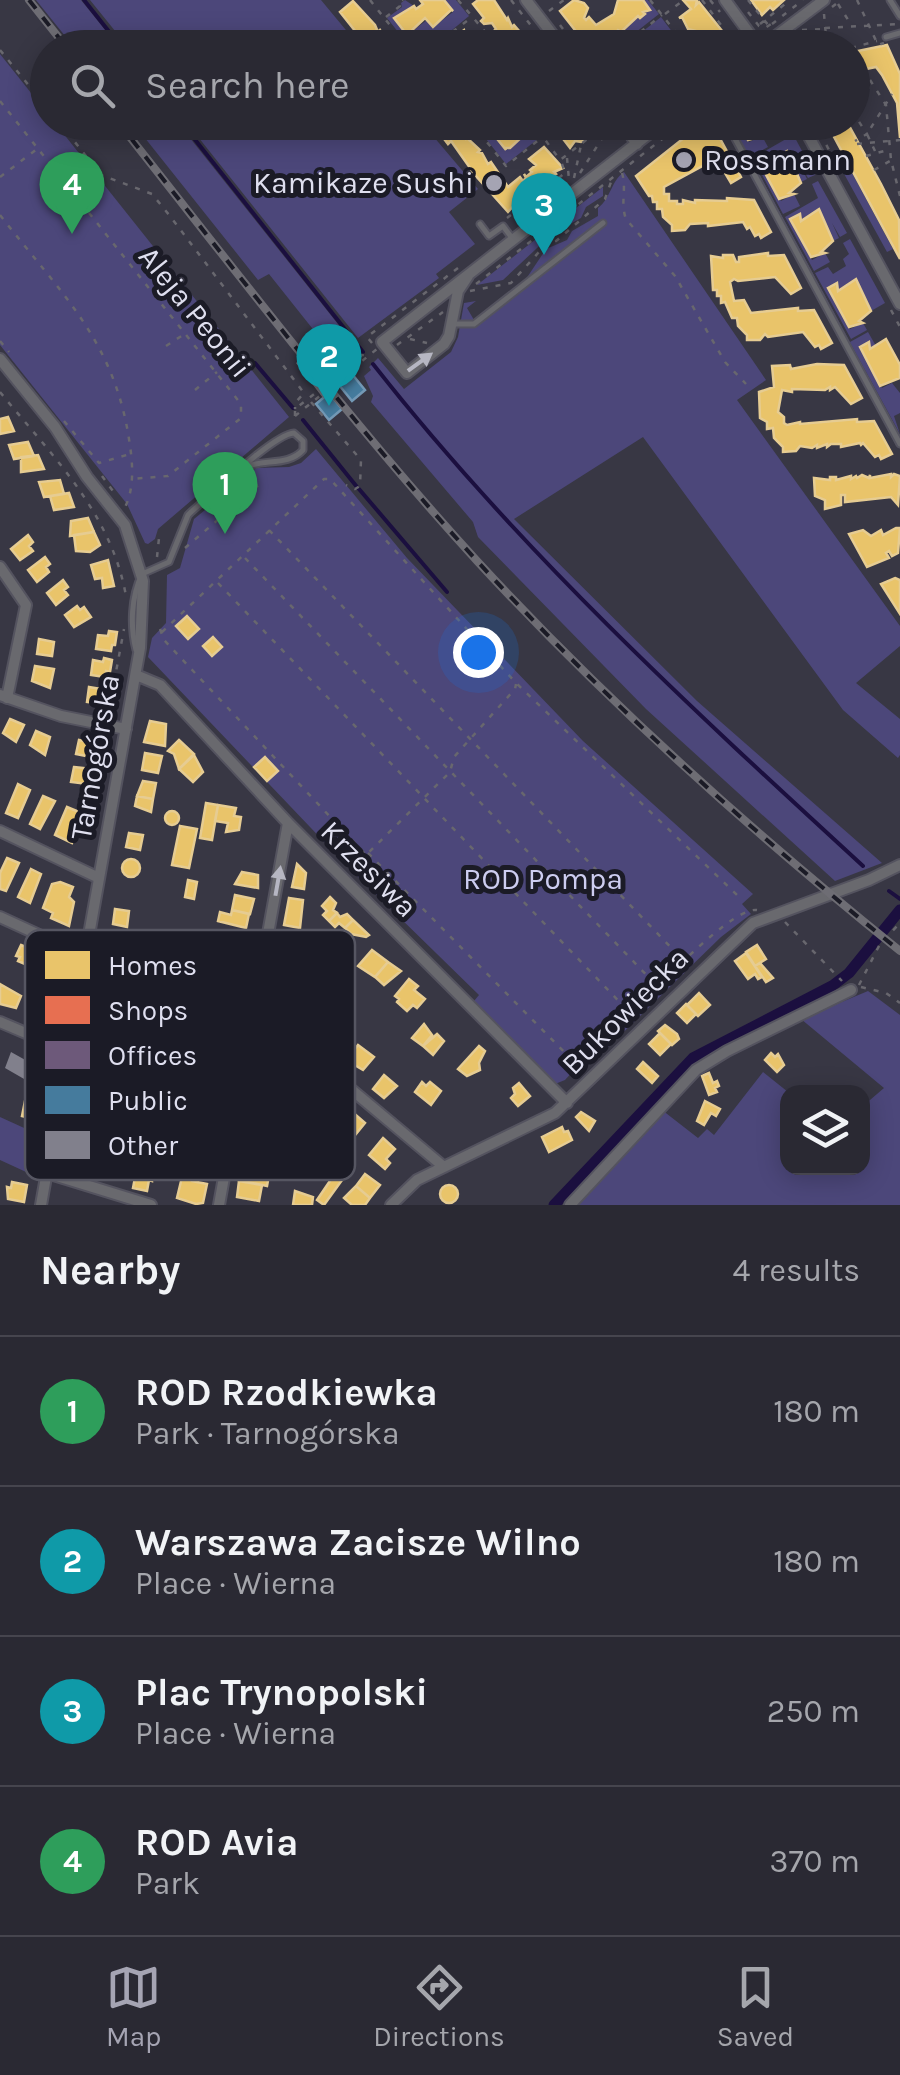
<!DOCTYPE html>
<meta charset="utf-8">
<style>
:root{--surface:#2a2933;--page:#36353f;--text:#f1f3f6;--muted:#a5a6ac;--line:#46454e;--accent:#a5a4b3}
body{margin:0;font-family:Karla,sans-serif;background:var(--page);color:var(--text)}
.controls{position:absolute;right:30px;bottom:30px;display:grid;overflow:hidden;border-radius:20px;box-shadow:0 5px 25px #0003}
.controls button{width:90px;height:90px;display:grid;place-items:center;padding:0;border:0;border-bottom:2px solid var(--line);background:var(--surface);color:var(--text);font:50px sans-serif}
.you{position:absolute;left:478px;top:652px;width:35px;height:35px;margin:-25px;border:8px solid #fff;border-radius:50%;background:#1a73e8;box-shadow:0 0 0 15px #1a73e833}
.badge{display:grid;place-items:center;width:65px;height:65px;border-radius:50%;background:var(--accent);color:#fff;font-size:32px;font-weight:700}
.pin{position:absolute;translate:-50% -82px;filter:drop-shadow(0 2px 5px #0008)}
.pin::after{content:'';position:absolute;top:52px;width:35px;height:30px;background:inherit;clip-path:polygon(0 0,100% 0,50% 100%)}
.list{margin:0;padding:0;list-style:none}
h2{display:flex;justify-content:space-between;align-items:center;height:130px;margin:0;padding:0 40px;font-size:42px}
h2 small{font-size:32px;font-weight:400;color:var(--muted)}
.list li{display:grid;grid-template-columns:65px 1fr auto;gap:30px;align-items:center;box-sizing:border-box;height:150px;padding:0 40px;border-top:2px solid var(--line)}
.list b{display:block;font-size:38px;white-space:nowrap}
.list p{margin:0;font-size:32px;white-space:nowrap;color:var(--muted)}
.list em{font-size:32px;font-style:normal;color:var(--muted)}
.icon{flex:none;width:55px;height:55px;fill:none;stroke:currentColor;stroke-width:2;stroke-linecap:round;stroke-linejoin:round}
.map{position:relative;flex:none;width:900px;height:1205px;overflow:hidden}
.search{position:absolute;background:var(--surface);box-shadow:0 5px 25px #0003;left:30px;right:30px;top:30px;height:110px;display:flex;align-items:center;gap:25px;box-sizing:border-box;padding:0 35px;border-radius:55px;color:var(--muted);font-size:38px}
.sheet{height:730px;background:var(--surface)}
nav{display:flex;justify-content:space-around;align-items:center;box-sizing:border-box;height:140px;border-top:2px solid var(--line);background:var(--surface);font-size:28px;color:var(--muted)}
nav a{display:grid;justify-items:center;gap:5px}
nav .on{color:var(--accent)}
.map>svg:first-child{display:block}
.green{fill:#4c477a}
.homes{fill:#e9c46a;stroke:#e6cc92;stroke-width:2.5}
.public{fill:#457b9d;stroke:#7399b6;stroke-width:2.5}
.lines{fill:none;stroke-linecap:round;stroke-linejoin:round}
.stream{stroke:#1b0f3f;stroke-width:4}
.canal{stroke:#1b0f3f;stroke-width:11}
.building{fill:#81808c}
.service-casing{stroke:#54535f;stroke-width:9}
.minor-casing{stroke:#54535f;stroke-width:14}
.path{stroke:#68676e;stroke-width:2.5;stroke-dasharray:5 8;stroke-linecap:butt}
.service{stroke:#69696e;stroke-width:5}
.minor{stroke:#69696e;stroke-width:10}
.rail-casing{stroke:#6e6d74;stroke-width:8}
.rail{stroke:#1b1b26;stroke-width:4;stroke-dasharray:11;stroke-linecap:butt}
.oneway{fill:#b6b6c2}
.poi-dot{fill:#a5a4b3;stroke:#1b1b26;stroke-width:4}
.labels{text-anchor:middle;stroke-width:10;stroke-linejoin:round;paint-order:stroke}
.poi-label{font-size:30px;fill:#dfdfef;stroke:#1b1b26;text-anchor:start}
.street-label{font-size:30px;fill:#dfdfef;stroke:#1b1b26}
.park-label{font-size:30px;fill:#cdcdf0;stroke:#1b1b26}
.key{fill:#1b1b26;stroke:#565662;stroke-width:2.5}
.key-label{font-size:28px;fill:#dfdfef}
</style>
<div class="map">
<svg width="900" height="1205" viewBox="0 0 900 1205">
<rect width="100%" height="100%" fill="#383744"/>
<path class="green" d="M36 0H81L119 47H74Z
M90 0H321L360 47H128Z
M405 0 414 6 395 19 407 35 427 20 433 27 453 12 444 0H456L469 16 440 40 432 31 410 47 387 18 402 7 401 3Z
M643 0H648L659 14 617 47 603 48 615 33C628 29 631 21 644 14L648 7Z
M661 17 673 33 654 47H639L633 39Z
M0 54 47 113 48 122 55 123 289 417 158 529 155 539 148 544 145 543 127 504 0 345Z
M133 123H178L361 353 343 367 269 274 258 280Z
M187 123H422L478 189 449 212 475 244 436 274 439 278 358 338Z
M486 123H505L511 129 505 133 501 130 495 135 507 150 542 123 557 124 506 164 478 129Z
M730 123H738L749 142 762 136 768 147 750 157 850 342 868 332 876 346 870 349 867 343 860 348 882 388 892 383 900 393V413L894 416 900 434Z
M787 123 815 175 808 178 797 159 807 179 801 182 787 151 769 162 759 161 781 201 794 194 800 206 783 214 753 158 786 139 779 125Z
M844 158 893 249 887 252 837 161Z
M624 172 766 380 737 400 900 626V646L856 683 900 719V755L898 758 843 710 643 437 514 519 697 701 882 863 835 881 646 709 478 537 473 522 371 402 373 396 364 376 371 370 369 367 378 358 404 389 451 352 458 337 464 303 476 301 467 308 474 320 526 279 546 249 567 240 572 231 598 216V208C611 198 611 181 624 172Z
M818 181 847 233 840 237 832 223 839 238 833 241 819 210 801 221 797 215 791 219 812 260 825 253 830 262 814 271 785 217 818 198 812 184Z
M603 187V196L586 207 581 218 552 234 503 280 477 285Z
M850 239 885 303 871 311 856 279 838 291 835 285 828 289 850 329 863 323 867 330 851 339 815 273 828 267 833 274 846 266 843 259 849 254 843 243Z
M316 449 407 558 583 741 753 894 742 904 751 914 721 937 599 1056 588 1055 565 1080 555 1084 474 1001 479 995 351 870 148 657 152 638 166 623 167 575 180 568 194 519 256 468 289 467 301 463Z
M868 991 900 1015V1205H573L662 1110 698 1138 707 1129 714 1135 763 1072 788 1092V1168H862L863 1106 884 1088 801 1019Z
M0 1117 44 1137 37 1177 0 1160Z"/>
<path class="homes" d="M420 0H444L453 11 451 10 433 27 425 18 407 35 394 18 414 6 416 9 423 4Z
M478 0H494L507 20 508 18 512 27 514 25 520 32 518 34 530 45 532 43 533 48H502L504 45 494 31 496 29 492 23 484 24 481 21 484 18 473 4Z
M574 0 584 3 588 8 584 18 586 20 589 17 596 25 614 14 618 0H643L650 10 643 12 645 14 640 18 638 16 621 32 618 30 615 33 616 36 610 37 612 39 606 41 607 43 603 47 589 48 560 11Z
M683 0H697L696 5 699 2 727 37 714 48H699L695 42 699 38 696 31 688 29 682 17 679 18 691 9Z
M751 0H784L773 10 770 7 762 15Z
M353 1 375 25 378 32 380 30 391 48H370L363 35 360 37 340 12Z
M464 30 466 37H474L477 46 481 48H453L448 42Z
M887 45 900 74V138L897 103 882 75 876 67 852 72 853 52Z
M457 122 466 139 470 137 467 138 480 150 478 152 482 153 488 164 491 162 508 187 520 177 523 181 526 178 524 174 526 177 532 172 530 170 536 165 529 159 544 147 563 168 554 172 556 174 535 187 537 189 534 188 522 201 520 199 508 212 475 175 451 141 448 144 432 123Z
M513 122H538L510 148H505L506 150 494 135 502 129 505 134 513 127Z
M566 122H591L590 126 597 130 581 142 575 141 570 148 557 131 568 125Z
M711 122 741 177 731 183 718 161 710 162 664 187V194H669V201H677V204H683V200L695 203V200L727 201V198L754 200 771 232 761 238 759 234 755 236 750 227 747 229 743 222 708 226V223L690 224 685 230 672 231V225L663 217 662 209H657V202H653L652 196H649L636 176 704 122Z
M738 122H769V124L758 135 762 136 748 140Z
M826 122H847L881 184 899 220 900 259Z
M787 151 801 183 789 193 794 194 779 199 758 160 768 155 769 162Z
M819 209 833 241 821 252 825 253 811 257 790 219 800 214 801 221Z
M768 253V256L784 255 801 288 791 294 775 277 738 281 734 279 730 282 734 301 744 300 751 313 798 308V311L814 310 832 343 821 349 819 345 815 347 803 332 768 337 765 334 760 340H747V335L738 326 737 318H732L725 302 721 303V296H717V290H713L711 256 723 258V255H733L736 262H739V257Z
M856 279 871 311 859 321 863 323 849 327 828 288 837 283 838 291Z
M886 339 900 365V378L880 386 860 347 869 342 870 349Z
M817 364 844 365 862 398 851 404 835 387 830 390V387L825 390 792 389V392L782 390 778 412 784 417V423L787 425 800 422V424L857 419V422L874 421 892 454 881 459 879 455 875 457 863 443 861 445 860 443 841 447V444H831L827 447V444L817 448V445L812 448 800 446 796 451 783 452V447L774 438 773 428 767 429V422L760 418 759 392 774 387 772 366 790 365 791 369Z
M8 417 14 431 0 434V419Z
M28 442 34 456 14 459 9 445Z
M38 455 44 469 21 472V457Z
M891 474V477L894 474 900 476 898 505 891 497 845 502V495H841V505L825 509V500L815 496 814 478 830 480V477H836V480L851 476V479L856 476 857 478 862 475 869 478 870 475V478Z
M60 480 64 494 44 497 39 482Z
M69 493 74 507 54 510 50 496Z
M88 518 94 532 70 536 71 521Z
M896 528H900L898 553 892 556 889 551 886 553 889 558 867 567 849 534 863 530 871 536 881 530 883 535Z
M94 532 100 545 90 552 76 551 74 535Z
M28 535 33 542 29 546 33 551 20 560 11 549Z
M45 557 50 564 46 567 49 572 37 582 28 570Z
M108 560 114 586 103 588 102 578 95 579 91 565Z
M895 578 900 580V614L881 584Z
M63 580 68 587 64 590 68 595 56 605 47 593Z
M77 606 80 610 84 607 91 617 74 627 65 615Z
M187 616 199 629 188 639 176 626Z
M109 631 117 632 115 645H112L111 651 96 649 98 635 108 636Z
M213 637 222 647 212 656 203 646Z
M39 639 54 642 52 656 37 654Z
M104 658 112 660 110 672 106 671 105 677 91 675 93 660 103 662Z
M35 666 54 669 50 688 32 681Z
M89 687 107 690 101 704 87 702Z
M10 719 24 725 16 742 3 733Z
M150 721 166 724 165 746 144 742Z
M36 731 50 737 45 755 30 745Z
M79 740 97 744 96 752 92 751 91 757 76 754Z
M179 740 194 754 179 769 174 754 168 751Z
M145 753 162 756 158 773 142 770Z
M194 755 203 772 193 782 179 769Z
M265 757 278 771 267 781 254 767Z
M74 767 93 769 87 784 71 782Z
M143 781 156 783 153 799 137 796Z
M18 784 30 790 18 818 6 813Z
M43 796 55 801 40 829 30 824Z
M137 796 153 799 151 812 135 806Z
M206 803 218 805 212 840 200 838Z
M218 805 236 808 234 816 241 817 239 830 226 832 228 823 215 821Z
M67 807 79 812 75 820 81 823 72 843 55 835Z
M165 818a7 7 0 1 1 14 0a7 7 0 1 1-14 0Z
M180 826 197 829 189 868 172 865Z
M129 833 143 835 140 850 126 847Z
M7 858 19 863 6 891 0 889V873Z
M122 868a9 9 0 1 1 18 0a9 9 0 1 1-18 0Z
M297 864 306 873 304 889 292 887Z
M31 869 41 874 30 903 18 897Z
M242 872 258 875V888L235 884Z
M188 880 197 882 194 899 185 897Z
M60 882 73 887 69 897 74 902 69 926 51 918 53 913 43 908 52 884Z
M235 895 254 899 250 914 232 910Z
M330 897 336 903 333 910 337 913 329 921 323 915 327 911 322 906Z
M289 898 303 900 300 928 284 925Z
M115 909 129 911 127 927 113 924Z
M232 910 249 914 246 928 218 921 220 912 231 915Z
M337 913 340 917 347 914 353 920 345 928 339 923 335 927 329 921Z
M353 920 369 935 366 937 351 934 345 928Z
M21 945 43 954 37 969 18 961 20 957 16 956Z
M757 945 766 959 755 966 746 952Z
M372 950 388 962 375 977 358 966Z
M746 953 762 977 758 979 755 974 748 979 735 961Z
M388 962 401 971 384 985 375 977Z
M760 963 773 978 766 982 755 966Z
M409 979 418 986 414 990 425 999 417 1008 413 1005 407 1011 397 1002 399 999 395 996Z
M0 984 21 996 16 1008 0 1004Z
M699 993 710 1005 698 1016 687 1005Z
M686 1004 696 1014 687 1023 677 1013Z
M424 1024 432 1035 423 1046 412 1038Z
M665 1025 677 1034 679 1039 672 1045 658 1031Z
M660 1033 671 1044 660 1055 649 1044Z
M437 1034 444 1041 433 1055 423 1046Z
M358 1045 374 1057 363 1070 346 1060Z
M479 1046 485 1051 479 1063 480 1070 467 1076 458 1069Z
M771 1053 775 1057 778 1054 784 1065 777 1072 765 1060Z
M643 1062 658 1076 652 1083 637 1069Z
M709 1073 713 1083 717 1081 719 1086 715 1088 717 1092 709 1095 702 1076Z
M384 1075 397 1086 384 1098 373 1089Z
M422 1082 426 1086 430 1082 441 1091 431 1105 415 1092Z
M519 1083 530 1096 518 1106 511 1098 515 1094 513 1088Z
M25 1101 41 1104 38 1120 22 1116Z
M705 1101 720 1109 716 1116 711 1113 704 1125 697 1121Z
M350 1110 365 1123 356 1134 340 1121Z
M581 1112 595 1121 589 1131 576 1117Z
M562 1127 564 1132 568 1131 572 1140 549 1152 542 1137Z
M383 1138 395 1149 386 1159 390 1163 385 1169 369 1155Z
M137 1167 152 1170V1181L149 1180 147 1191 133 1188Z
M240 1168 269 1175 267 1186 238 1180Z
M183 1173 193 1175 192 1181 207 1184 203 1203 196 1204 177 1198Z
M365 1174 380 1185 370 1198 356 1186Z
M332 1178 342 1180 324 1205 317 1200Z
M239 1181 262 1185 259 1201 237 1197Z
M12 1182 27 1185 24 1202 8 1199 7 1187 11 1188Z
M440 1194a9 9 0 1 1 18 0a9 9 0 1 1-18 0Z
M356 1186 370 1198 365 1205H352L344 1198Z
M295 1191 313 1197 312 1205H293Z"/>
<path class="public" d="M352 374 365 390 352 401 339 385Z
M329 393 342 409 329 420 316 404Z"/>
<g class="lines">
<path class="stream" d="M84 0 122 48
M181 122 363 352
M255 363 293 408
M373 364C518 549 691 708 863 866
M303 420 357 487
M359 489 447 592
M889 891 900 899"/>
<path class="canal" d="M554 1205 693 1058 832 986 849 973 900 910"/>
</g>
<path class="building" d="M317 346 345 380 339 385 311 350Z
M302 358 329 393 323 398 296 363Z
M11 1052 45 1071 38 1087 5 1068Z"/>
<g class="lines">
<g class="service-casing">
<path id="service" d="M890 0 900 16
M886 37 900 33
M726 122 900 444
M480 224 489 236 503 226 512 238
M454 324H474L603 223
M136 650C130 626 131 597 142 574L169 562 188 515 191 512C210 496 274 434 294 433L303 441V450C288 467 262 458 243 468"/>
</g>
<g class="minor-casing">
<path id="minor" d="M526 0 563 48
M725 0 760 48
M760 48 824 0
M621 122 637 144
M801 122 900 304
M468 276 458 291 449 336 444 344 407 373 382 342 664 122
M0 359 55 427 87 477 125 525 143 581 140 648 41 1205
M0 567 26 605 7 698
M136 675 160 685 288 823 567 1103
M0 695 61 716 126 729
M0 831 99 878
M0 917 85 956
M255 1009 444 1167
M0 1022 68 1051
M47 1173 151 1205
M219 1205 288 823
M391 1205 417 1180 555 1113 753 923 869 880 900 865
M570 1205 696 1070 727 1051 851 990"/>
</g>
<path class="path" d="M370 0 408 48
M458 0 499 48
M511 0 544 42
M650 0 682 40 687 36 696 48
M702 0 731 38 718 48
M710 0 720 12
M748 0 769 26
M857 0 878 45 884 43
M838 4 852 26
M832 7 841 0
M549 11 564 0
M748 12 759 26 765 28 771 24
M665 14 684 0
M824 14 827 48
M386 17 400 6 398 4 403 0
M760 24 790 0
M772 24 803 0
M560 25 577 48
M825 28 899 24
M802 30 824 29
M817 31V48
M736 34 731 38 738 48
M528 43 537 35
M783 44H826
M414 48 433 33 439 42 472 17
M620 48 662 15
M657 48 675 34
M851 48 877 41
M0 50 48 109
M863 69 886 105 891 160 900 196
M852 90 873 87
M0 101 241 404V418L168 476 131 479
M852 111 867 134 855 141
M59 122 101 175 152 194 170 216 304 393 295 403V409
M471 122 506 166 541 138
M558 122 543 137 560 160 598 131 596 122
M638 122H643
M814 122 835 161
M779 123 780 122
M857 144 900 140
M875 151 867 134 892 94
M866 156 888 150
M567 158 569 180
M874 170 890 161
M580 173 610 126
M622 173C627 189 620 203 626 219L675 276 725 362 746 384
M0 177 37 149
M574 178 581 145
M0 215C61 294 116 341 130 446 133 465 134 490 125 507
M507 218 565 173 561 161
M476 284 684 122
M470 291 511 283 548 242 556 241 605 199 612 179
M891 310 900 327
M410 339 427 343
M0 341 9 352
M372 343 367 337 458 268
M397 345 443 312
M166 346 186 333
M339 373 362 355H367
M342 377 377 349
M195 390 217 372
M0 392C52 456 111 512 126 596
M311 402 361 460 360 486 355 489 346 485
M295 416V409L318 391
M295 416 321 395
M64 421 99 463 130 454
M102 476 115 494
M269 530 684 961
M185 548 262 482
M157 557 159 538
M245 558 658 987
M218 583 632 1015
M160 629 164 640 366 855
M162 632 324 479H330L516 683 737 895
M120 689 113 688 124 629
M368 853 577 1065 599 1049
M351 870 450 772 454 757 515 689 516 684
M785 922 842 981
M859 985 880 944 900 923
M861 987 886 993 900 1003
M593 1060 599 1049C624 1023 727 906 757 910"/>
<use href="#service" class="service"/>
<use href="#minor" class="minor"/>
<g class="rail-casing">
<path id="rail" d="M29 0 67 48
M118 122C236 271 350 422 478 562 608 703 751 831 900 951"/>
</g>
<use href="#rail" class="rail"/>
</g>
<defs><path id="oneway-solid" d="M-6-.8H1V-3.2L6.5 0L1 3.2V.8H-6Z" transform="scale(2.5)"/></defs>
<g class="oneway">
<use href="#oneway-solid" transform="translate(420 362) rotate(-36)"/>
<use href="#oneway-solid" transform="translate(278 881) rotate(-80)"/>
</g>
<g class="poi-dot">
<circle cx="684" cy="160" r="10"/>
<circle cx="494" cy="183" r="10"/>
</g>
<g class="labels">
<g class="poi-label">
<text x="704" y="170">Rossmann</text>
<text x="474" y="193" text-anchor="end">Kamikaze Sushi</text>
</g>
<g class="street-label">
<text transform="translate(195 312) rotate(51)" y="10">Aleja Peonii</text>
<text transform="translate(95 757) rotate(-80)" y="10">Tarnogórska</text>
<text transform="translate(369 869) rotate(45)" y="10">Krzesiwa</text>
<text transform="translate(625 1011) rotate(-45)" y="10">Bukowiecka</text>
</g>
<g class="park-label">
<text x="543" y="889">ROD Pompa</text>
</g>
</g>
<rect x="25" y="930" width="330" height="250" rx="15" class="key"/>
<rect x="45" y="951" width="45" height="28" fill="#e9c46a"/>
<rect x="45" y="996" width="45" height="28" fill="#e76f51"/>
<rect x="45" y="1041" width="45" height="28" fill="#6d597a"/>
<rect x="45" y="1086" width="45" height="28" fill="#457b9d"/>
<rect x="45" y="1131" width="45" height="28" fill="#81808c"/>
<g class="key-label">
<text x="108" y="975">Homes</text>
<text x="108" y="1020">Shops</text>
<text x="108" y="1065">Offices</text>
<text x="108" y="1110">Public</text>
<text x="108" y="1155">Other</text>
</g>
</svg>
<div class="controls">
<button><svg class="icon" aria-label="layers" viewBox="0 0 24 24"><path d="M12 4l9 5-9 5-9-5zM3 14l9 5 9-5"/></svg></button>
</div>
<div class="you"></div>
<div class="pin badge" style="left:225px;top:534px;background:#2e9e5b">1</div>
<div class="pin badge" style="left:329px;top:406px;background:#0f9aa8">2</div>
<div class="pin badge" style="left:544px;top:255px;background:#0f9aa8">3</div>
<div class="pin badge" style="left:72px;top:234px;background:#2e9e5b">4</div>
<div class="search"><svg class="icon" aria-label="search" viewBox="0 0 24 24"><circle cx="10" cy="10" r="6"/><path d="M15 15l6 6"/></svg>Search here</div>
</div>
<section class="sheet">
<h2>Nearby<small>4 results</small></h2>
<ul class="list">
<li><span class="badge" style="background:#2e9e5b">1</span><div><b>ROD Rzodkiewka</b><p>Park · Tarnogórska</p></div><em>180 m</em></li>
<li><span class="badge" style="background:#0f9aa8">2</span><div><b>Warszawa Zacisze Wilno</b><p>Place · Wierna</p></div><em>180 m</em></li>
<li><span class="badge" style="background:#0f9aa8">3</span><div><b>Plac Trynopolski</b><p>Place · Wierna</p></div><em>250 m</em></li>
<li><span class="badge" style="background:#2e9e5b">4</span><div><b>ROD Avia</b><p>Park</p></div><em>370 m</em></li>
</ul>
</section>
<nav>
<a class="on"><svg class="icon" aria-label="map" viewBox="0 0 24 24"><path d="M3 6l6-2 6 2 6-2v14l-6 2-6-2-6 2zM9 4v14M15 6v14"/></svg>Map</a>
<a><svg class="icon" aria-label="directions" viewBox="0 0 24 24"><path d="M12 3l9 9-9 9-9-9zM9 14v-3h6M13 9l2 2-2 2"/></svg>Directions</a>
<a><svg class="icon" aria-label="saved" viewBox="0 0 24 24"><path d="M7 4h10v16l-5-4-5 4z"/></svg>Saved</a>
</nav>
